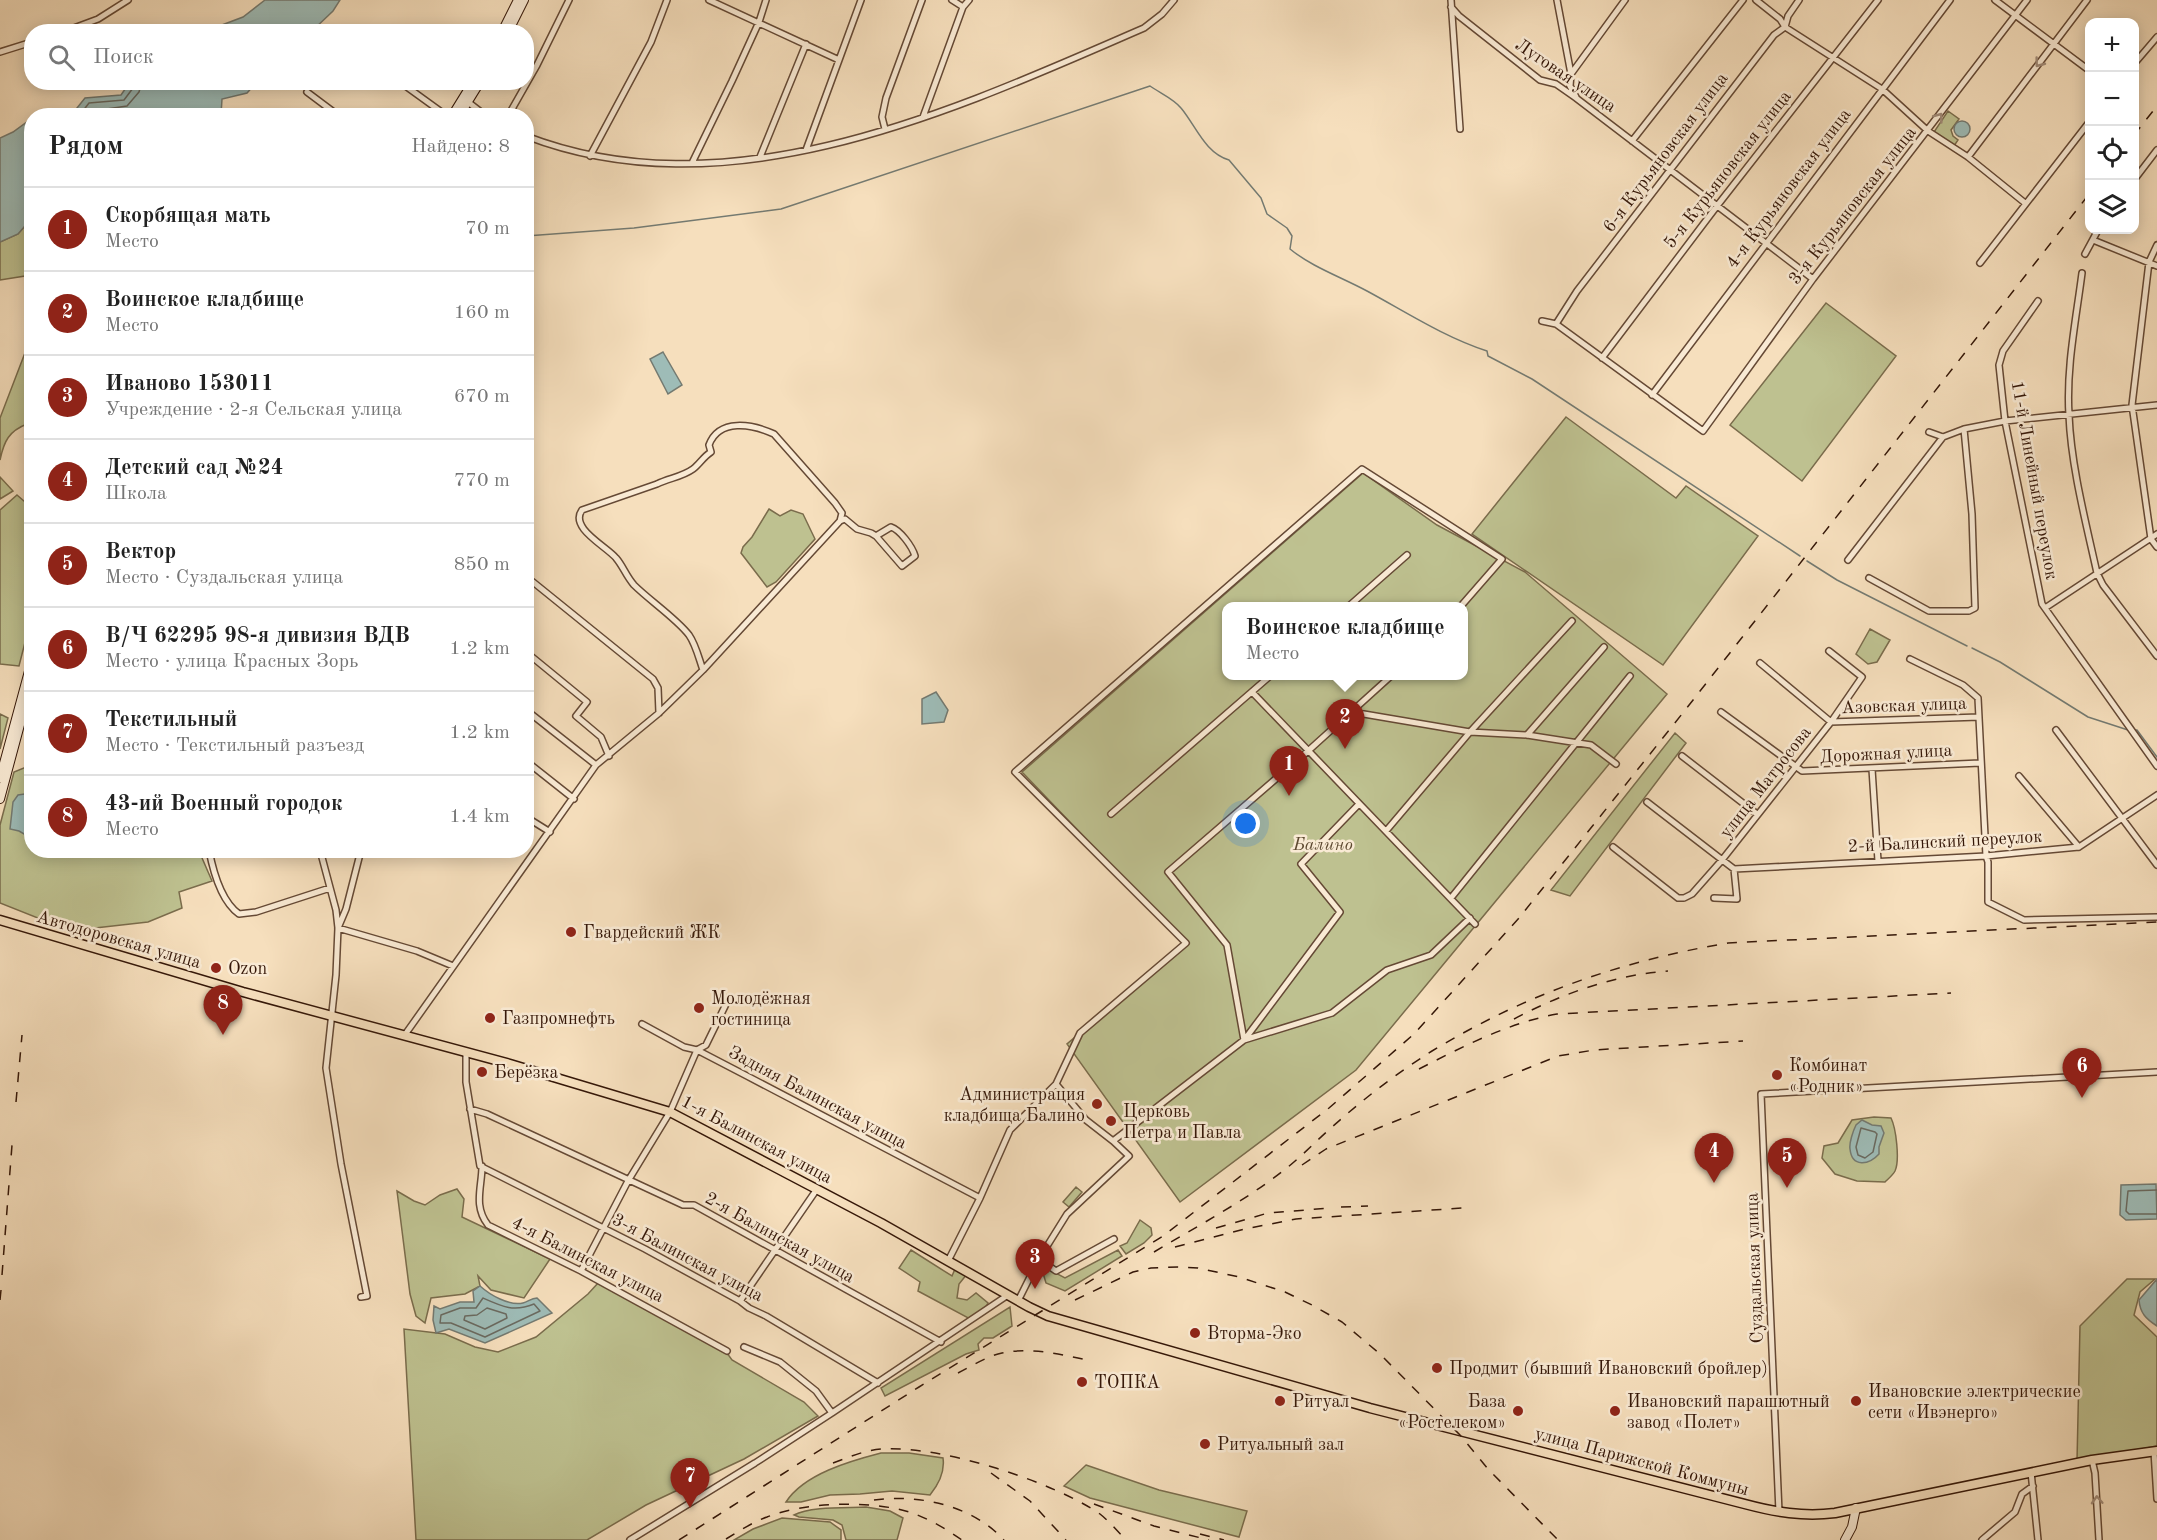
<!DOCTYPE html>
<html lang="ru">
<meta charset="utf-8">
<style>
:root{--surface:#fff;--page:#f2f2f2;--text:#222;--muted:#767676;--line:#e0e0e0;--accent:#8f2418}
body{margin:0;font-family:"Old Standard TT",serif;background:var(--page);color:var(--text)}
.controls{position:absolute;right:18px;top:18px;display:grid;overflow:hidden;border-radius:12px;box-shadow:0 3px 15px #0003}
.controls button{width:54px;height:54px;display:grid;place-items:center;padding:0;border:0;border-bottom:2px solid var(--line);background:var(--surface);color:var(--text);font:30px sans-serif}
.you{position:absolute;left:1246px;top:824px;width:21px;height:21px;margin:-15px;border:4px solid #fff;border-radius:50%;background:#1a73e8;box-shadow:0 0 0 9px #1a73e833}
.badge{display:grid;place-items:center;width:39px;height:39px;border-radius:50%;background:var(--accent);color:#fff;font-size:20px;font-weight:700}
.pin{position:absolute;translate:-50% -50px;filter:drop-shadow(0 2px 3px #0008)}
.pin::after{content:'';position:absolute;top:32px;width:21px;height:18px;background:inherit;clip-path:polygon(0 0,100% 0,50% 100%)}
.popup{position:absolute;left:1222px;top:602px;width:246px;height:78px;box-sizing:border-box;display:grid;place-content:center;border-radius:12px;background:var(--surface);filter:drop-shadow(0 2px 4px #0005);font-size:20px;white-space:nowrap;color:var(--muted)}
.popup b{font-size:22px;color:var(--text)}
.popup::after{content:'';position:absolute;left:50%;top:100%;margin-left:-12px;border:12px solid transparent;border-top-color:var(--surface)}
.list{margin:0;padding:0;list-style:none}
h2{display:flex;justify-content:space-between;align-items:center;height:78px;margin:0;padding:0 24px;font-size:26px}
h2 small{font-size:20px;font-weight:400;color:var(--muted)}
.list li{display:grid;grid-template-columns:39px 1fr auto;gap:18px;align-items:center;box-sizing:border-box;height:84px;padding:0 24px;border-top:2px solid var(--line)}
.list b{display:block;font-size:22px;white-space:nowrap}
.list p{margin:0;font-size:20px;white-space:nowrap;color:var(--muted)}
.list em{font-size:20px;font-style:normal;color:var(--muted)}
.icon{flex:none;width:33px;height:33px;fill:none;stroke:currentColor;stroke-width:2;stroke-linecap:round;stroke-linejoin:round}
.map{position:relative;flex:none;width:2157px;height:1540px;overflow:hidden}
.search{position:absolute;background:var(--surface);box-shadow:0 3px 15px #0003;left:24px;top:24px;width:510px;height:66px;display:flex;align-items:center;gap:15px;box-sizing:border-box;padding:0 21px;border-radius:24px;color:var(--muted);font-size:22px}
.panel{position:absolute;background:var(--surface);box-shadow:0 3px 15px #0003;left:24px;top:108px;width:510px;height:750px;border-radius:24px}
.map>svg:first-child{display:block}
.green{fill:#bec190;stroke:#7a6c4c;stroke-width:1.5;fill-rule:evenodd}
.water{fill:#9ebcb7;stroke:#747a71;stroke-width:1.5}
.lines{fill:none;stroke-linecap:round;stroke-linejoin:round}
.shore{stroke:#6a6a60;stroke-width:1.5}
.stream{stroke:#747a71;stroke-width:1.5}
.street-casing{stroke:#654935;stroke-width:8}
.secondary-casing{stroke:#351708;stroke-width:10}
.primary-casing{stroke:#351708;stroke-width:11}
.street{stroke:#f9ead4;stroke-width:5}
.secondary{stroke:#f9ead4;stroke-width:8}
.primary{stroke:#f6dfbd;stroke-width:8}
.rail{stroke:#351708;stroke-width:1.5;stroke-dasharray:10 10;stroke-linecap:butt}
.oneway{stroke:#a18b78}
.poi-dot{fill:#8f2418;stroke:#f9ead4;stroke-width:2}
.labels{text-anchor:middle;stroke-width:5;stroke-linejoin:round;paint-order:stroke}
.street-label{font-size:18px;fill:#351708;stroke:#f9ead4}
.park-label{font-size:18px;font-style:italic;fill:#5e4a31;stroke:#f9ead4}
.poi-label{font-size:18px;fill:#351708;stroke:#f9ead4;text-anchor:start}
</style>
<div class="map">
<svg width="2157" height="1540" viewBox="0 0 2157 1540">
<rect width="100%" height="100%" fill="#f6dfbd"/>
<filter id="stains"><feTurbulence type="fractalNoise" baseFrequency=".00333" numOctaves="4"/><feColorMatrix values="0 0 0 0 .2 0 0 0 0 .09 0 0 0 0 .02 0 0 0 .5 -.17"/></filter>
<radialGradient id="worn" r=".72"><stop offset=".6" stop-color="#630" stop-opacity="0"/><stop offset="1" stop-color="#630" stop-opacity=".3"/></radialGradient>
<path class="green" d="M1948 111 1959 119 1951 130 1953 136 1958 140 1954 146 1934 132Z
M31 219V275L0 280V242L18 234Z
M1826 303 1896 356 1802 481 1730 425Z
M31 330V428L27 424C9 431 4 441 0 460V418L28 345Z
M1566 417 1676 498 1686 486 1758 536 1663 665 1472 534Z
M1363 473 1437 525 1525 572 1667 694 1356 1070 1180 1202 1067 1044 1186 943 1022 772ZM1226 606H1464V676H1226Z
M0 477 13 491 0 499Z
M17 495 32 508 31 619 19 666 0 664V510Z
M769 509 780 516 791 510 803 514 815 539 776 582 767 587 741 553 743 547 752 537Z
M1870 629 1890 640 1877 662 1868 664 1856 654Z
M0 714 8 718 0 749Z
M1675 733 1686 743 1570 896 1551 890Z
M31 765 32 850H161L165 856 178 851H199L212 881 179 892 182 908 148 922 95 928 78 934 0 903V825L14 772Z
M1874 1117 1891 1118C1896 1128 1900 1160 1895 1171 1893 1175 1888 1179 1885 1182L1857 1181 1835 1174 1822 1158 1824 1146 1838 1143 1852 1120Z
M1076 1187 1082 1192 1069 1207 1063 1202Z
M457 1189 464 1199 462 1217 550 1259 524 1298 491 1290 478 1276 480 1286 465 1294 431 1298 425 1323 416 1316 410 1294 397 1191 414 1201 425 1205 440 1195Z
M1140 1220 1151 1228 1152 1235 1144 1243 1126 1254 1120 1246 1127 1243Z
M911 1250 952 1276 955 1269 967 1274 959 1284 957 1298 967 1300 976 1293 988 1303 984 1310 970 1319 918 1291 920 1282 899 1268Z
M1118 1250 1122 1256 1065 1291 1046 1283 1043 1273 1046 1268 1065 1278Z
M2127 1279H2155L2140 1292 2134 1315 2157 1337V1446L2077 1461 2080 1326Z
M599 1282 727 1353 732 1360 804 1402 818 1416 744 1459 646 1505 587 1540H416L404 1329 445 1334 475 1347 498 1352 536 1337 588 1294Z
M1010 1307 1012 1326 993 1338H984L978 1344 979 1350 966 1354 885 1396 881 1388Z
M881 1453H909L943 1458C945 1472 939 1484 930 1495L892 1491 860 1494 830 1495 801 1502H786C804 1474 850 1461 881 1453Z
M1086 1465 1159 1490 1247 1511 1239 1537 1090 1498 1064 1486Z
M866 1507 890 1511 903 1518 897 1540H846L842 1525 833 1520 799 1517 794 1515C810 1506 847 1508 866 1507Z
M782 1518 830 1522 841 1530V1540H734L753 1529Z"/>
<path class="water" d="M265 0H340L333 11 312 31H206L243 17Z
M130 82H256V83L247 93 222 99 221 115H53L73 113 85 98 121 95Z
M31 119V219L18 234 0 242V138L13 132Z
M1954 129a8 8 0 1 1 16 0a8 8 0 1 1-16 0Z
M663 352 682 385 668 394 650 359Z
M936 692 948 710 944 722 922 724V699Z
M31 793 32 838H31L19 831 10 829 13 802 18 795Z
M1862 1120 1872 1125 1881 1126 1884 1133 1879 1147V1154C1869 1165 1852 1168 1850 1149 1849 1143 1853 1131 1856 1125Z
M2156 1184 2157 1219 2126 1220 2120 1215 2121 1185Z
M2157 1279V1326C2146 1319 2140 1313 2139 1300Z
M480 1286C490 1295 509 1306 523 1303 528 1302 531 1298 537 1298L552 1313 485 1343 449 1329 436 1333 433 1320 434 1306 440 1309 460 1302H474L473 1291Z"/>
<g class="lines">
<path class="shore" d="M79 116 89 103 124 100 133 88 134 82
M88 116 93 111 127 106 139 92 142 82
M1861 1128 1875 1132 1877 1134 1873 1152 1865 1158 1858 1155 1856 1147Z
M2157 1190 2128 1191 2126 1211 2129 1214H2157
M483 1298C503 1307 514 1312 534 1304L540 1311 485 1337 451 1323H440L441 1315 460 1308H476Z
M487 1308 506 1314 507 1318 485 1329 464 1320 465 1316 477 1315Z"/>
<path class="stream" d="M526 236 634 228 781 209 1150 86C1160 93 1174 99 1181 108 1196 126 1205 153 1229 160L1261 198 1267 214 1287 228 1292 236 1290 249C1312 267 1341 277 1367 291 1406 312 1444 337 1487 351L1488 356 1532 379 1800 556
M1807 561 1837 580 1967 646
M1972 648 2000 662 2088 717 2128 730
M2133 730H2137L2157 757"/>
<g class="street-casing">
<path id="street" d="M709 0 839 60
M952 0 963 7
M1451 0 1460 129
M1557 0 1571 74
M1756 0 1780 19 1785 27 1882 89 1928 131 1968 157 2025 203
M1995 0 2090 71
M1451 7 1459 16 1540 80 1556 84 1576 98 1813 279
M63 32 98 19 128 0
M0 52 32 42
M2134 64 2157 37
M400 82 447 116
M307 92 339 116
M1576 97 1570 86 1571 74 1625 0
M468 102 486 116
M508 116 537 65 569 0
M923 117 963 7 969 0
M885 129 882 117 886 98 922 0
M526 136C731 215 957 109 1144 28L1162 14 1174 0
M1632 141 1743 0
M806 150 861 0
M590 156 651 42 667 0
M760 157 806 44
M1968 157 2087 0
M692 163 732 81 759 22 766 0
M2134 180 2157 150
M2093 240 2157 266
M2157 245 2149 262 2132 405 2151 539 2157 547
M2085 254 2098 230
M1980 263 2090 121
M2082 273C2076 320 2066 368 2069 415 2071 466 2086 523 2097 573L2103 585 2157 656
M2038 301 2003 351 1999 365 2005 421 2042 604 2157 766
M1542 321 1556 324 1703 431 1813 279 2027 0
M1556 324 1577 291 1774 35 1785 27 1788 16 1799 0
M1602 358 1717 206 1878 0
M1652 395 1950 0
M1929 432 1943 437 1964 429 2005 421 2157 405
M840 521 845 519 857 529 871 533 876 536 891 527C900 530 912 546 915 556L902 566 876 536
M1848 560 1943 437
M1869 578 1929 611H1969L1975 608 1972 514 1964 429
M526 590 533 582 653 679 658 688 659 713
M1349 606 1407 555
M2045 608 2157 534
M526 652 587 702 576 716 601 737 609 756
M1910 659 1963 685 1978 698 1986 856 1988 862V902L2024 920 2157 917
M1760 663 1831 722 1979 717
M703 670C699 659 696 645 689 635 677 619 649 600 634 585 626 576 623 566 616 558 606 546 569 528 582 510L657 484C669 478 682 477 693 469 700 464 703 457 711 452L709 445C719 418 752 424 774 434L835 503 842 513 840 521
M1252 692 1475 924
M526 710 596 765
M1352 712 1470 732 1527 735 1591 745 1616 764
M1721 712 1802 771 1980 763
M2056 730 2157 865
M1527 735 1604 647
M1682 756 1757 814
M526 761 574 799
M1872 769 1878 861
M2019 776 2079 847
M1647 802 1734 869 1986 856 2079 847 2157 795
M1111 814 1270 676
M526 817 550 832
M1386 831 1470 732 1572 621
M1613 847 1678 898H1684L1692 894 1722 860 1831 722 1862 677 1829 651
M209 850C213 871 221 901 239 914L256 912 330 888
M320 850 336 910 338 928 336 975 326 1068 341 1164 367 1296 361 1297
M361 850 346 909 338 928 417 951 453 966
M1451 898 1630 676
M1714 898 1737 899 1734 869
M642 1024 684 1047 697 1050 747 1076 980 1198
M404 1036 596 765 659 713 703 670 840 521
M1245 1039 1340 912 1301 864 1359 804
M1244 1040 1227 945 1168 872 1308 751 1391 676
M466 1053V1082L480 1166 645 1249 740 1301 749 1308 766 1316 878 1383
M1056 1084 1080 1033 1186 943 1015 772 1362 469 1502 559 1461 606
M470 1109 487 1114 683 1205H694L941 1342
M1113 1141 1244 1040 1332 1013 1387 970 1431 955 1470 918
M482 1166C482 1187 473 1206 488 1225L581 1271 727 1351
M1039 1259 1056 1271 1114 1239
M948 1261 980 1198 1010 1130 1056 1084 1086 1120 1113 1141 1129 1156 1067 1214 1039 1259 1018 1301
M581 1271 628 1181 670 1112 697 1050 706 1045 729 998
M740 1301 817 1189
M744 1347 780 1362 816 1391 832 1413 1008 1295
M2154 1451 2157 1499
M2092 1460 2095 1473 2099 1540
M2031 1472 2038 1540
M1779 1512 1761 1094 2157 1072
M630 1540 755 1463 832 1413
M1982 1540 2015 1512 2022 1494 2033 1486"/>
</g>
<g class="secondary-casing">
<path id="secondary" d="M502 32 518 0
M508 32 524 0
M452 116 473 82
M459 116 480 82
M0 778 32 660
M0 799 32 680
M1845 1540 1852 1527 1856 1508"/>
</g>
<g class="primary-casing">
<path id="primary" d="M0 920 243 992 510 1064 670 1112 881 1223 1029 1307 1048 1316 1370 1408 1745 1504C1775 1512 1803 1517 1835 1513L2092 1460 2157 1451"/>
</g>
<use href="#street" class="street"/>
<use href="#secondary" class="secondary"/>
<use href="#primary" class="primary"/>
<path class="rail" d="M2134 135 2157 106
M1514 1019C1561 994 1614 975 1668 971
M1419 1069C1462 1047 1508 1023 1557 1014L1951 993
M16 1102 22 1035
M1302 1165 1326 1149 1558 1056 1594 1050 1743 1041
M1341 1207 1368 1206
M1216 1228 1268 1213 1331 1208
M1175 1247 1245 1229 1296 1219 1463 1208
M1154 1252C1199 1225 1247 1200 1288 1167 1303 1155 1316 1141 1331 1128 1362 1100 1397 1073 1432 1051 1526 994 1621 961 1728 943L2157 922
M2 1275 12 1145
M0 1300 1 1290
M1075 1300 1133 1272 1151 1268 1178 1267 1198 1268 1239 1277 1285 1292 1312 1305 1342 1322 1380 1354 1460 1435 1488 1469 1558 1540
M958 1373C972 1366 987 1356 1002 1353 1031 1347 1059 1354 1087 1360
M833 1463C849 1457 865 1450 882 1449 939 1445 1052 1481 1100 1514 1109 1521 1118 1532 1126 1540
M991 1473 1030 1501 1066 1540
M874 1500C919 1494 972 1505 1004 1540
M1094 1504 1154 1526 1209 1540
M1200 1534 1224 1540
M726 1539C739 1531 753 1522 767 1517 805 1502 870 1500 909 1512 928 1518 946 1529 962 1540
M679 1540 919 1387 1163 1236 1329 1108 1414 1034 1519 918 1686 709 2090 193"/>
</g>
<defs><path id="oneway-chevron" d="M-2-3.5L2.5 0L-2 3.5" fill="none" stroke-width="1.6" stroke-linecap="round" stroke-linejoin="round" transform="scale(1.5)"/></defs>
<g class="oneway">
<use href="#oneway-chevron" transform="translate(2039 63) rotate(127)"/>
<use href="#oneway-chevron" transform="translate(1939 117) rotate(-53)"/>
<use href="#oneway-chevron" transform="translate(2097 1500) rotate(-93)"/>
</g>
<g class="poi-dot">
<circle cx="571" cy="932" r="6"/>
<circle cx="216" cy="968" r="6"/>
<circle cx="699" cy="1008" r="6"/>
<circle cx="490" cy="1018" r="6"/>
<circle cx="482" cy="1072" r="6"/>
<circle cx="1777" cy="1075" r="6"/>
<circle cx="1097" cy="1104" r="6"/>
<circle cx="1111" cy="1121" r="6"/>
<circle cx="1195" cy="1333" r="6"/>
<circle cx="1437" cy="1368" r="6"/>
<circle cx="1082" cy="1382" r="6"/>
<circle cx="1280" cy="1401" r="6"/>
<circle cx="1856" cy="1401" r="6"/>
<circle cx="1518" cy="1411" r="6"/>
<circle cx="1615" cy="1411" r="6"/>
<circle cx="1205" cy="1444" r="6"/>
</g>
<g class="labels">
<g class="street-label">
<text transform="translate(1566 75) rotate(34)" y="6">Луговая улица</text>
<text transform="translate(1665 152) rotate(-53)" y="6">6-я Курьяновская улица</text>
<text transform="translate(1727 169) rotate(-52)" y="6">5-я Курьяновская улица</text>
<text transform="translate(1788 188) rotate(-53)" y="6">4-я Курьяновская улица</text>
<text transform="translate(1852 205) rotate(-52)" y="6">3-я Курьяновская улица</text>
<text transform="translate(2035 480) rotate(80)" y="6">11-й Линейный переулок</text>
<text transform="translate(1904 705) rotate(-2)" y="6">Азовская улица</text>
<text transform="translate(1886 753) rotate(-3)" y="6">Дорожная улица</text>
<text transform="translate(1765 782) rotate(-52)" y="6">улица Матросова</text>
<text transform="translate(1945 841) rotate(-3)" y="6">2-й Балинский переулок</text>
<text transform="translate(119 939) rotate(16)" y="6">Автодоровская улица</text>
<text transform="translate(818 1097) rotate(28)" y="6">Задняя Балинская улица</text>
<text transform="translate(757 1139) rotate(28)" y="6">1-я Балинская улица</text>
<text transform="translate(780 1237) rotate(29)" y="6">2-я Балинская улица</text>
<text transform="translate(688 1257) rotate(28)" y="6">3-я Балинская улица</text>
<text transform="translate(588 1259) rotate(27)" y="6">4-я Балинская улица</text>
<text transform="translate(1754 1268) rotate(-92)" y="6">Суздальская улица</text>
<text transform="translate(1642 1461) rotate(15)" y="6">улица Парижской Коммуны</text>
</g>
<g class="park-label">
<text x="1323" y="850">Балино</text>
</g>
<g class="poi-label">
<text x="583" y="938">Гвардейский ЖК</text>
<text x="228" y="974">Ozon</text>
<text x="711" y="1004">Молодёжная<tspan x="711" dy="21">гостиница</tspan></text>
<text x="502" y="1024">Газпромнефть</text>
<text x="1789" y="1071">Комбинат<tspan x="1789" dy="21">«Родник»</tspan></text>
<text x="494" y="1078">Берёзка</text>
<text x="1085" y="1100" text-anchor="end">Администрация<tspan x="1085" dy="21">кладбища Балино</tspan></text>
<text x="1123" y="1117">Церковь<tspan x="1123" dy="21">Петра и Павла</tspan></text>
<text x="1207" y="1339">Вторма-Эко</text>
<text x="1449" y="1374">Продмит (бывший Ивановский бройлер)</text>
<text x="1094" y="1388">ТОПКА</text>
<text x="1868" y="1397">Ивановские электрические<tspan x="1868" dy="21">сети «Ивэнерго»</tspan></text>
<text x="1292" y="1407">Ритуал</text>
<text x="1506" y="1407" text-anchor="end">База<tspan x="1506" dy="21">«Ростелеком»</tspan></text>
<text x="1627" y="1407">Ивановский парашютный<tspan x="1627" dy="21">завод «Полет»</tspan></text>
<text x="1217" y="1450">Ритуальный зал</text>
</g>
</g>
<rect width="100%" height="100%" filter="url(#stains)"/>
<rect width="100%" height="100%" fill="url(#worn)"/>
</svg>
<div class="controls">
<button>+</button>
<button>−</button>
<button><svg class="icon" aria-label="locate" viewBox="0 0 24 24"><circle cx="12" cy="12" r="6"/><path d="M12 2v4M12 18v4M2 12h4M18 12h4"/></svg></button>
<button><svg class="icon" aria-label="layers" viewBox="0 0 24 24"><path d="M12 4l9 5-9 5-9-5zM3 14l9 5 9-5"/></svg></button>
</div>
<div class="you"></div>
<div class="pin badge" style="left:1289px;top:796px">1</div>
<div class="pin badge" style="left:1345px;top:749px">2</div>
<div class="popup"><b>Воинское кладбище</b>Место</div>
<div class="pin badge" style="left:1035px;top:1289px">3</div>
<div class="pin badge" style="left:1714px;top:1183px">4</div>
<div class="pin badge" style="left:1787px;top:1188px">5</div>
<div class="pin badge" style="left:2082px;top:1098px">6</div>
<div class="pin badge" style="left:690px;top:1508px">7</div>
<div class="pin badge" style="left:223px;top:1035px">8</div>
<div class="search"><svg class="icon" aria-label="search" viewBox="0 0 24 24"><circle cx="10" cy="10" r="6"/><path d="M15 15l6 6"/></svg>Поиск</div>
<section class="panel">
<h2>Рядом<small>Найдено: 8</small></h2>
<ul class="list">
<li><span class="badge">1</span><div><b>Скорбящая мать</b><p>Место</p></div><em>70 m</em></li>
<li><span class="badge">2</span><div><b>Воинское кладбище</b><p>Место</p></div><em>160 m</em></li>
<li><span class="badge">3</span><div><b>Иваново 153011</b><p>Учреждение · 2-я Сельская улица</p></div><em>670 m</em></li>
<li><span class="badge">4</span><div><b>Детский сад №24</b><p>Школа</p></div><em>770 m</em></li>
<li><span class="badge">5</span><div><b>Вектор</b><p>Место · Суздальская улица</p></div><em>850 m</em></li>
<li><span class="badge">6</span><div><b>В/Ч 62295 98-я дивизия ВДВ</b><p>Место · улица Красных Зорь</p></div><em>1.2 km</em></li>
<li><span class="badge">7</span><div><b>Текстильный</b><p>Место · Текстильный разъезд</p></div><em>1.2 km</em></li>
<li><span class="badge">8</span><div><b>43-ий Военный городок</b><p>Место</p></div><em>1.4 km</em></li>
</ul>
</section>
</div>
